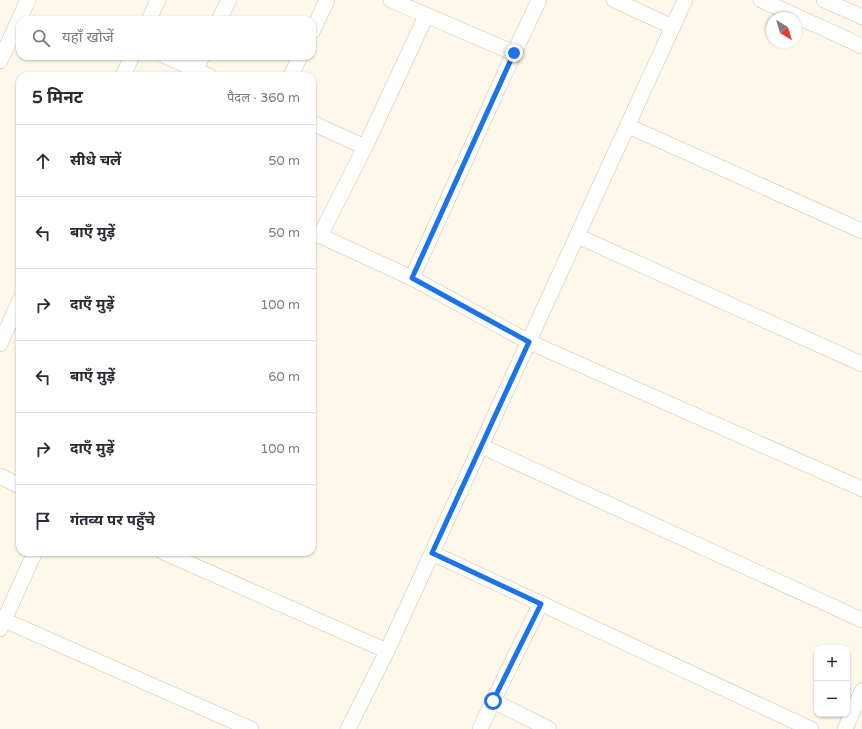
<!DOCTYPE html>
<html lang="hi">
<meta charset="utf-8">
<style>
:root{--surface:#fff;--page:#f7f7f7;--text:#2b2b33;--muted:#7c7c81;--line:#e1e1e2}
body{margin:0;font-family:"Varela Round","Noto Sans Devanagari",sans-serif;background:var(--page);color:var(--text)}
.controls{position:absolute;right:12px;bottom:12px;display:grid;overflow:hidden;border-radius:8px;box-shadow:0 1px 3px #0004}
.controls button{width:36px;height:36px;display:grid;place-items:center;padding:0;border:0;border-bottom:1px solid var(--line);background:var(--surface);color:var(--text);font:20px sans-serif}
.compass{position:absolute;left:766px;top:12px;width:36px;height:36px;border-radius:50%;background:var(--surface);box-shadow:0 1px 3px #0004;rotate:142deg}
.stop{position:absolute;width:12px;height:12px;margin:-9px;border:3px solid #1a73e8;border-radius:50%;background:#fff}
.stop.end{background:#1a73e8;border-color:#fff;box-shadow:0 1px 4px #0008}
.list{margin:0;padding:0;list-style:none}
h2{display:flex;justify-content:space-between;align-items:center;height:52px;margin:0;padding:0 16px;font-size:17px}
h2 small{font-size:13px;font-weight:400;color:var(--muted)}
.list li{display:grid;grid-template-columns:26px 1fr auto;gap:12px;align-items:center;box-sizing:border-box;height:72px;padding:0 16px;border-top:1px solid var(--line)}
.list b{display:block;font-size:15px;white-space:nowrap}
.list em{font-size:13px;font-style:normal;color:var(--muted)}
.icon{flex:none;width:22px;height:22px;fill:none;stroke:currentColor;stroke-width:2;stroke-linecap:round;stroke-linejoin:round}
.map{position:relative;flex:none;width:862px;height:729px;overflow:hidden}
.search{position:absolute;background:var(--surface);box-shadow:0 1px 3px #0004;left:16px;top:16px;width:300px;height:44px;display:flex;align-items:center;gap:10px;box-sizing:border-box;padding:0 14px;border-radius:12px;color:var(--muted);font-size:15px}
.panel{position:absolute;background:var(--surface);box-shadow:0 1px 3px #0004;left:16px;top:72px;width:300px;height:484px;border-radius:12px}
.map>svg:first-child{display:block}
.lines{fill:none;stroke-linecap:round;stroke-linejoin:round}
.minor-casing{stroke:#d3c0ad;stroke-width:16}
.minor{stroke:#fff;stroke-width:15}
.route{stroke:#1a73e8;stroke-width:5}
</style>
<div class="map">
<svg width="862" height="729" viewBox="0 0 862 729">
<rect width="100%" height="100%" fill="#fef8ea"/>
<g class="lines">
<g class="minor-casing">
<path id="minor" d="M391 0 514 53 412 278
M614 0 673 27
M761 0 862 46
M824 0 862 17
M149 20 158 0
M219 20 229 0
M312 32 327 0
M514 53 539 0
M165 56 209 76
M0 61 28 0
M196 70 202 56
M123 76 132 56
M291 76 300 56
M312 123 365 147
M628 126 862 231
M312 232 412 278 529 342 862 489
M320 236 365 147 426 16
M577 236 862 364
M0 344 20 300
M481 446 862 620
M0 476 20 486
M163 552 387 651
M432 553 811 729
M541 603 493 701 549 729
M4 620 251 729
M0 629 35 552
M348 729 387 651 685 0
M480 729 493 701
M845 729 862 691"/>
</g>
<use href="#minor" class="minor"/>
</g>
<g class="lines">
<path class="route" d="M493 701 541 604 432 553 529 342 412 278 514 53"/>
</g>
</svg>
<div class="controls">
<button>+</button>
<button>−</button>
</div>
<svg class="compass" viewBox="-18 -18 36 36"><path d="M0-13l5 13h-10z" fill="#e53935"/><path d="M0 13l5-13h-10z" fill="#7c7c81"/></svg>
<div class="stop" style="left:493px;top:701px"></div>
<div class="stop end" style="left:514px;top:53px"></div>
<div class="search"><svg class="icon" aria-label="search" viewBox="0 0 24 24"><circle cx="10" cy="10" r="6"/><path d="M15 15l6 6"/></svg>यहाँ खोजें</div>
<section class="panel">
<h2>5 मिनट<small>पैदल · 360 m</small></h2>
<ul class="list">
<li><svg class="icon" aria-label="ahead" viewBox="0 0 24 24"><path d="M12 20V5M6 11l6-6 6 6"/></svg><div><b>सीधे चलें</b></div><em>50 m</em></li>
<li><svg class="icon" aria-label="left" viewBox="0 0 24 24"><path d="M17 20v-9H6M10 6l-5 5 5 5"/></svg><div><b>बाएँ मुड़ें</b></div><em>50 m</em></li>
<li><svg class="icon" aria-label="right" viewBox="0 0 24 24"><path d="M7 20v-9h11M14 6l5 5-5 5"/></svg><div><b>दाएँ मुड़ें</b></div><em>100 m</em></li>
<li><svg class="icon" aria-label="left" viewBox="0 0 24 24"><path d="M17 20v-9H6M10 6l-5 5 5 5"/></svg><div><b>बाएँ मुड़ें</b></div><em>60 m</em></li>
<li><svg class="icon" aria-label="right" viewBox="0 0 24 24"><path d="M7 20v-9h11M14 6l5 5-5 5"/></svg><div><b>दाएँ मुड़ें</b></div><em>100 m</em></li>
<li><svg class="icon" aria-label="arrive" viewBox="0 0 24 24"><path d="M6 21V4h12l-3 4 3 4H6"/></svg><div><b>गंतव्य पर पहुँचे</b></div></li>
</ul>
</section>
</div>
